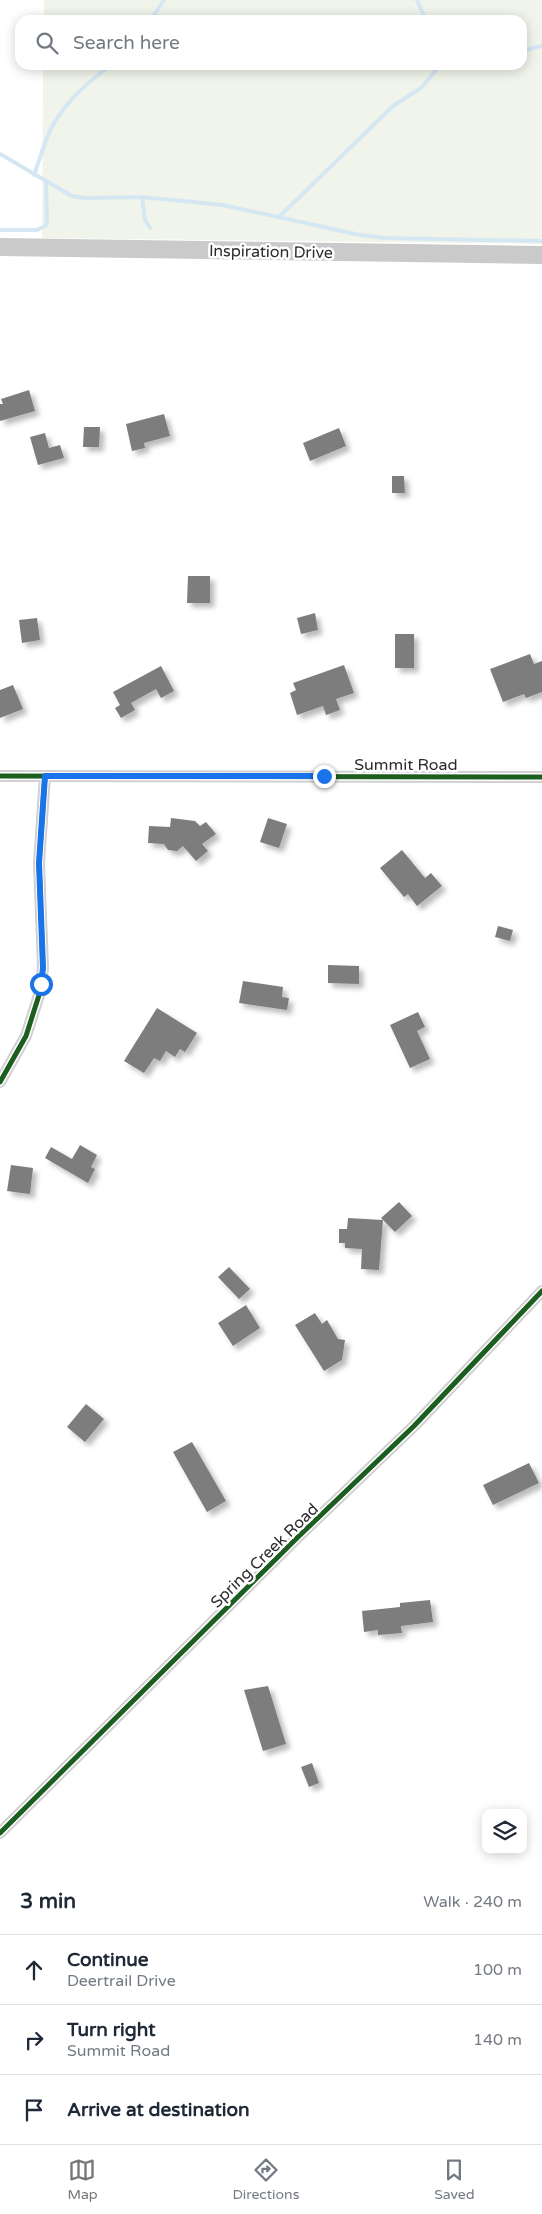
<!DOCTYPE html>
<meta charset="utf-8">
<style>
:root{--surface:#fff;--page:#f6f6f7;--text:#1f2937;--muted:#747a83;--line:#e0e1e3;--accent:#767676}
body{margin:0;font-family:"Varela Round",sans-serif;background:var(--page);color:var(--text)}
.controls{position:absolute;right:15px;bottom:15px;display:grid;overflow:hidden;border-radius:10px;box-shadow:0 2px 12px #0003}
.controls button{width:45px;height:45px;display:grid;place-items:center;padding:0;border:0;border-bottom:1px solid var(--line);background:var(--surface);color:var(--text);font:25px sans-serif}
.stop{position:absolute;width:15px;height:15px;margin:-11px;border:4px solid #1a73e8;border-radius:50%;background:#fff}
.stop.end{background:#1a73e8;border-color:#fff;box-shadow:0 1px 5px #0008}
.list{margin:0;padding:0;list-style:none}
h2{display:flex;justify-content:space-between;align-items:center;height:65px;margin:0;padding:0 20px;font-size:21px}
h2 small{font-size:16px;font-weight:400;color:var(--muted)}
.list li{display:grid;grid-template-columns:32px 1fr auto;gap:15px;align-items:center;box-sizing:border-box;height:70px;padding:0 20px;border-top:1px solid var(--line)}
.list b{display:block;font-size:19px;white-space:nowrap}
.list p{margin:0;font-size:16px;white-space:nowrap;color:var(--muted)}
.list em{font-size:16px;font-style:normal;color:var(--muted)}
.icon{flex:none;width:28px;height:28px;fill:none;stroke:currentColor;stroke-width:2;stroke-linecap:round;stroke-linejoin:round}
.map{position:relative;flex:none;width:542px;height:1869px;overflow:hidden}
.search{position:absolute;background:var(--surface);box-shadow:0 2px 12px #0003;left:15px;right:15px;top:15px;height:55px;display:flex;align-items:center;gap:12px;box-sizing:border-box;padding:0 18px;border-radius:15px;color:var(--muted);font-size:19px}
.sheet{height:275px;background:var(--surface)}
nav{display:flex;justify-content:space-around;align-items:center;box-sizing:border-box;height:70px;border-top:1px solid var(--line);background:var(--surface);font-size:14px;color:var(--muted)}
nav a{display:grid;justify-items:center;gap:2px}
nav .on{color:var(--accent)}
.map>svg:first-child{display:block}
.green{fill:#f0f4ea}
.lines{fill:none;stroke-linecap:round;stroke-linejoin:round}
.stream{stroke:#d5e7f2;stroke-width:4}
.building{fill:#7d7d7d;filter:url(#shadow)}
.minor{stroke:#d1d1d1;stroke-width:12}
.secondary{stroke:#cacaca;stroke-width:18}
.cycleway-casing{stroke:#fff;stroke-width:8}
.cycleway{stroke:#1b5e20;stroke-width:5}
.route{stroke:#1a73e8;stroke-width:6}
.labels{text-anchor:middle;stroke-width:5;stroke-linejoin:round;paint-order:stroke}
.street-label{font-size:16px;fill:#2c2c2c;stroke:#fff}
</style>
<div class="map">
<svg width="542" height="1869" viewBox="0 0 542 1869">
<defs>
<filter id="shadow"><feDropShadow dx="4.5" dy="4.5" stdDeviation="2.5" flood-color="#0004"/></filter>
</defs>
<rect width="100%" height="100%" fill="#fff"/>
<path class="green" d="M44 0H542V244L42 238 43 65H522V20H44Z"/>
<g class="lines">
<path class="stream" d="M417 0 426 20
M151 20 164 0
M522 51 542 46
M0 154 72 196 84 198 142 197 145 220 150 228
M34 175C40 159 44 142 52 127 66 101 88 82 111 65
M142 197 223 205 360 235 386 238 542 241
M279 217 393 106 421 88 436 70 437 65
M0 230H37L45 226 47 222 46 182"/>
</g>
<path class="building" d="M29 390 35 411 0 421V404H3L1 399Z
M164 414 170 436 144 443 145 448 132 451 126 424Z
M84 427H100L99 447H83Z
M339 428 346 446 310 461 303 443Z
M45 433 49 448 60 445 64 458 38 465 30 437Z
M392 476H404L405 493H392Z
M188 576H210V603H187Z
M315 613 318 630 301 634 297 618Z
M37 618 40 640 22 643 19 620Z
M395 634H414V668H395Z
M530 654 534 664 542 661V692L526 698 524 694 503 702 490 669Z
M344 665 354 693 336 699 340 710 326 715 323 706 297 715 290 693 296 690 293 683Z
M161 666 174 691 161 698 156 689 131 703 135 710 121 718 115 708 120 705 113 692Z
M13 685 23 709 0 718V690Z
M171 818 195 821 200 826 206 822 216 834 202 844 208 851 196 861 183 846 177 851 168 850 164 844 148 843 149 826 170 827Z
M268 818 287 824 279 848 260 842Z
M402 850 425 878 431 873 442 886 417 906 408 894 404 897 380 868Z
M498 926 513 930 510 941 495 937Z
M328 965 359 966V984L328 983Z
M243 981 283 987 282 997 289 998 287 1010 239 1003Z
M157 1008 197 1033 185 1052 180 1049 175 1057 166 1051 160 1061 154 1058 144 1073 124 1061Z
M418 1012 425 1027 417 1031 430 1059 410 1068 390 1025Z
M80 1145 97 1155 91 1167 95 1169 88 1183 45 1158 51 1147 72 1159Z
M11 1165 33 1168 30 1194 7 1191Z
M399 1202 412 1216 395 1232 381 1218Z
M348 1218 383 1220 379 1270 361 1269 362 1249 345 1248V1243H339V1229H347Z
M229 1267 250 1289 239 1299 218 1277Z
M246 1305 260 1328 233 1346 218 1323Z
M315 1313 322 1324 327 1320 338 1339 345 1340 342 1360 324 1371 295 1325Z
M86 1404 104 1419 85 1442 67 1427Z
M192 1442 226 1501 207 1512 173 1452Z
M529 1463 539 1483 493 1505 483 1485Z
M430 1600 433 1622 401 1626 402 1633 378 1635V1630L364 1632 362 1611 400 1607V1603Z
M268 1686 286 1744 263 1751 244 1690Z
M312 1763 319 1783 309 1787 301 1767Z"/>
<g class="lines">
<path class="minor" d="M0 776 542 777
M0 1082 26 1036 40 992 43 968 39 863 45 776
M0 1833 298 1537 414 1426 542 1291"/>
<path class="secondary" d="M0 247 542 255"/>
<g class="cycleway-casing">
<path id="cycleway" d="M0 776 542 777
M0 1082 26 1036 40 992 43 968 39 863 45 776
M0 1833 298 1537 414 1426 542 1291"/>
</g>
<use href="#cycleway" class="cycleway"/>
</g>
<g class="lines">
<path class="route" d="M41 984 43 968 39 863 45 776H324"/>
</g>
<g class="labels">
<g class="street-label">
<text transform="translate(271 251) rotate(1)" y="6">Inspiration Drive</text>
<text x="406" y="770">Summit Road</text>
<text transform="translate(264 1555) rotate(-44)" y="6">Spring Creek Road</text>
</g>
</g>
</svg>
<div class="controls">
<button><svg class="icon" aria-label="layers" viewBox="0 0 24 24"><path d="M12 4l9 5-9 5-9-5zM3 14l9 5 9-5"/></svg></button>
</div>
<div class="stop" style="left:41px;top:984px"></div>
<div class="stop end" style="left:324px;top:776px"></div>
<div class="search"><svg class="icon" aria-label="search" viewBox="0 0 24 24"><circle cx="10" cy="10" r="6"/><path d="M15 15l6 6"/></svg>Search here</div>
</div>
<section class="sheet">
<h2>3 min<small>Walk · 240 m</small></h2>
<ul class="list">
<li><svg class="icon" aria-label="ahead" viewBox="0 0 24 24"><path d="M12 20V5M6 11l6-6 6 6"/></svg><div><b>Continue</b><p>Deertrail Drive</p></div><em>100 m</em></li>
<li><svg class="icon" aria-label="right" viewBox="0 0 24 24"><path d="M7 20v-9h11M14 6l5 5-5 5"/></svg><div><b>Turn right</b><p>Summit Road</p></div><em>140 m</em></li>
<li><svg class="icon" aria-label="arrive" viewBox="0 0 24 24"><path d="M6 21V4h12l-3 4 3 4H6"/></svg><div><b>Arrive at destination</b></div></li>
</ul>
</section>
<nav>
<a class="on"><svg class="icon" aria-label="map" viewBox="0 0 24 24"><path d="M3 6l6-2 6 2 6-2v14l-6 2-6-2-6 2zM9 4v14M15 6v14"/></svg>Map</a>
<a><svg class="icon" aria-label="directions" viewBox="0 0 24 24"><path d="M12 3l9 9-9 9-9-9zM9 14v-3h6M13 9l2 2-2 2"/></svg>Directions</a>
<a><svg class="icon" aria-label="saved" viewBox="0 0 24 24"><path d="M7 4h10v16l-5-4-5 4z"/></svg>Saved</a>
</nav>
